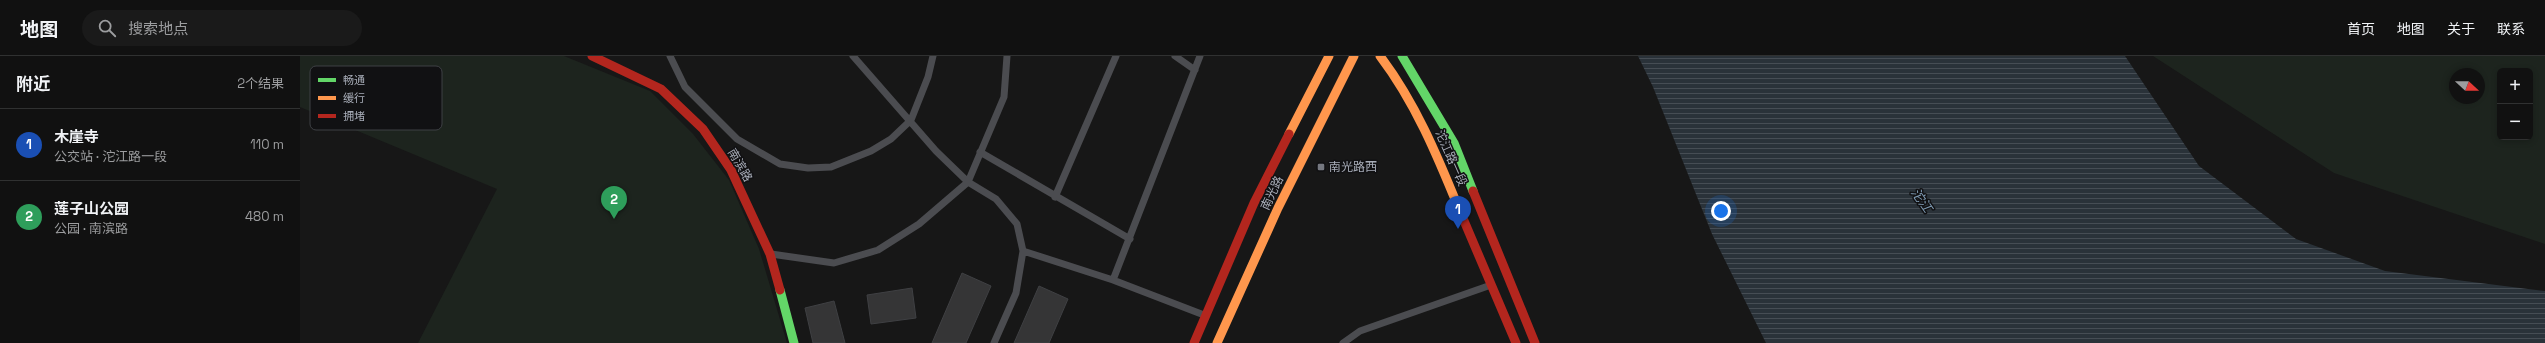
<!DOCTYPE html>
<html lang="zh">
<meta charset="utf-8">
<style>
:root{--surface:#111;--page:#1a1a1a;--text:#f1f3f6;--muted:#9c9d9f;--line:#303131;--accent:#8c9099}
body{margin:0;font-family:"Space Grotesk","Noto Sans SC",sans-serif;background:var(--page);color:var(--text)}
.controls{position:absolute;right:12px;top:12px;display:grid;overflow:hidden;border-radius:6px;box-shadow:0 2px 6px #0003}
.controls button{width:36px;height:36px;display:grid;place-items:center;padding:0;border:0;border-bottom:1px solid var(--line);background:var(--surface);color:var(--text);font:20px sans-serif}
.compass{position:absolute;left:2149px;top:12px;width:36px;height:36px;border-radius:50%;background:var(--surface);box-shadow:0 2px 6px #0003;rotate:111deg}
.you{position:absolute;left:1421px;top:155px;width:14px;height:14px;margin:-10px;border:3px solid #fff;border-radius:50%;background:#1a73e8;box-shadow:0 0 0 6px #1a73e833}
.badge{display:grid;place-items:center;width:26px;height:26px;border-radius:50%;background:var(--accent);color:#fff;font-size:13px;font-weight:700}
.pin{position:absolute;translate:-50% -33px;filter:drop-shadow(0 1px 2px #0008)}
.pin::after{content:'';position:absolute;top:21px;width:14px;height:12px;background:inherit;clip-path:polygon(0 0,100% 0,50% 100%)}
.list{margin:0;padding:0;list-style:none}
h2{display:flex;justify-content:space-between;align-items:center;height:52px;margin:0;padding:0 16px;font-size:17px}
h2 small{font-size:13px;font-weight:400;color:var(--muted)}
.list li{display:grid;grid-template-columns:26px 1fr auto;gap:12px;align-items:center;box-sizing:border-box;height:72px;padding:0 16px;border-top:1px solid var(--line)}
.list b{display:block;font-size:15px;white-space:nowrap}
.list p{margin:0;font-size:13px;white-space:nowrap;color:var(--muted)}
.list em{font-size:13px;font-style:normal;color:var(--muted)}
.icon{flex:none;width:22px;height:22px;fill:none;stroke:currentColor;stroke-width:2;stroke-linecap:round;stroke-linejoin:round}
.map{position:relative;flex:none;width:2245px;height:287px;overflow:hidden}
header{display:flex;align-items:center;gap:24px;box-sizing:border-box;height:56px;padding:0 20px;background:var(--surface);border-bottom:1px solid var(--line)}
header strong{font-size:19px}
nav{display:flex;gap:22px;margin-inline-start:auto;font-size:14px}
.search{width:280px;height:36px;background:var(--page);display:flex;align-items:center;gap:10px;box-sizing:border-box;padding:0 14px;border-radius:22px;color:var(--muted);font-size:15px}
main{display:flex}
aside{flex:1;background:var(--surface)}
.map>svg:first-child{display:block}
.park{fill:#1d241e;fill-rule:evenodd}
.water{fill:url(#water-rules)}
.building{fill:#353536;stroke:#3f4043}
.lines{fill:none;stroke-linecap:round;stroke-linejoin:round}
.lane{stroke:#4b4c50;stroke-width:7}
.fast{stroke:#63d668;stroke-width:9}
.slow{stroke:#ff974d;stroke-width:9}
.jam{stroke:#b3261e;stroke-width:9}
.poi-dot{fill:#757880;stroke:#111113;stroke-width:1.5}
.labels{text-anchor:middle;stroke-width:3;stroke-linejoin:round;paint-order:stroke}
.street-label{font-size:12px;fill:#a8adb8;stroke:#111113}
.poi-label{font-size:12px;fill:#a8adb8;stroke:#111113;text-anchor:start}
.water-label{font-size:13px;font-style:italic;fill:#7f9bb3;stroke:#111113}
.key{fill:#111113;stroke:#3e4045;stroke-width:1}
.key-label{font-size:11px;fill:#a8adb8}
</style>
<header>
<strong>地图</strong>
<div class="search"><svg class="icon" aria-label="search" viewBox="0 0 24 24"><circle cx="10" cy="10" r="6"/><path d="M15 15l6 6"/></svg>搜索地点</div>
<nav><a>首页</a><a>地图</a><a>关于</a><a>联系</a></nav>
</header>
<main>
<aside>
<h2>附近<small>2个结果</small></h2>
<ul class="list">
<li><span class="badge" style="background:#1a4fb4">1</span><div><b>木崖寺</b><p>公交站 · 沱江路一段</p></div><em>110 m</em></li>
<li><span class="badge" style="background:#2e9e5b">2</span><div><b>莲子山公园</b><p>公园 · 南滨路</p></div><em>480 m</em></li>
</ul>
</aside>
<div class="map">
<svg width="2245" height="287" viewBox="0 0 2245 287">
<defs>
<pattern id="water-rules" width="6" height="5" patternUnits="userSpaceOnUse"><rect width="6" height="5" fill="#2a3239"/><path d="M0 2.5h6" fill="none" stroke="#464d54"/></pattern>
</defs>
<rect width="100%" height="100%" fill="#171717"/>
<path class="park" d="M0 0H264L350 35 393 78 429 124 459 193 487 287H118L197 133 0 51Z
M1853 0H2245V188L2034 117ZM2200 15H2230V81H2200ZM2155 18H2179V42H2155Z"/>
<path class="water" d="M1338 0H1825L1899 110 1996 183 2085 215 2245 235V287H1466L1412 178 1353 31Z"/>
<path class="building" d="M662 217 691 230 666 287H632Z
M739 230 768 243 749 287H714Z
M612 232 616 262 571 268 567 239Z
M534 245 545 287H513L505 252Z"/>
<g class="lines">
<path class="lane" d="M370 0 385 31 437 83 480 108 508 112 531 111 571 95 591 83 611 64 628 21 633 0
M553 0 636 95 668 126 696 143 717 168 723 195 716 237 694 287
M875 0 895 14
M680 96 830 183
M755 141 816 0
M723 195 813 224 904 259
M471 198 534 207 578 194 619 168 668 126 704 41 707 0
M813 224 900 0
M1043 287 1060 275 1191 229"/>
<path class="fast" d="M1102 0 1154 87 1173 135
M480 234 494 287"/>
<path class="slow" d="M1080 0C1115 46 1137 99 1159 153
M989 78 1029 0
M917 287 978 152 1054 0"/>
<path class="jam" d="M292 0 361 33 403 73 431 114 470 198 480 234
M1173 135 1235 287
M1159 153 1216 287
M894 287 954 147 989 78"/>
</g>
<rect class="poi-dot" x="1017" y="107" width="8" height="8" rx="2"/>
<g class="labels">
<g class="street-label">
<text transform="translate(1151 102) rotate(66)" y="4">沱江路一段</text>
<text transform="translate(440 109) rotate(60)" y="4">南滨路</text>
<text transform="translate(972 137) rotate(-65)" y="4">南光路</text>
</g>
<g class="poi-label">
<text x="1029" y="115">南光路西</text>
</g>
<g class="water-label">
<text transform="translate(1622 144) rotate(55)" y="5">沱江</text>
</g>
</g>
<rect x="10" y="10" width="132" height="64" rx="6" class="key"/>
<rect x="18" y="22" width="18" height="4" fill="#63d668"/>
<rect x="18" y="40" width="18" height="4" fill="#ff974d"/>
<rect x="18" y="58" width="18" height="4" fill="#b3261e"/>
<g class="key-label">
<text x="43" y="28">畅通</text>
<text x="43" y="46">缓行</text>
<text x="43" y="64">拥堵</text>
</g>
</svg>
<div class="controls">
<button>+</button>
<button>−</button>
</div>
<svg class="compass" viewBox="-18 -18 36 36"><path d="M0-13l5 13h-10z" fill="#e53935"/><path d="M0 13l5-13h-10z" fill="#9c9d9f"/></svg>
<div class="you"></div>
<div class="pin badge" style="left:1158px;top:173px;background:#1a4fb4">1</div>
<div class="pin badge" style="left:314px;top:163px;background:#2e9e5b">2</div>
</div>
</main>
